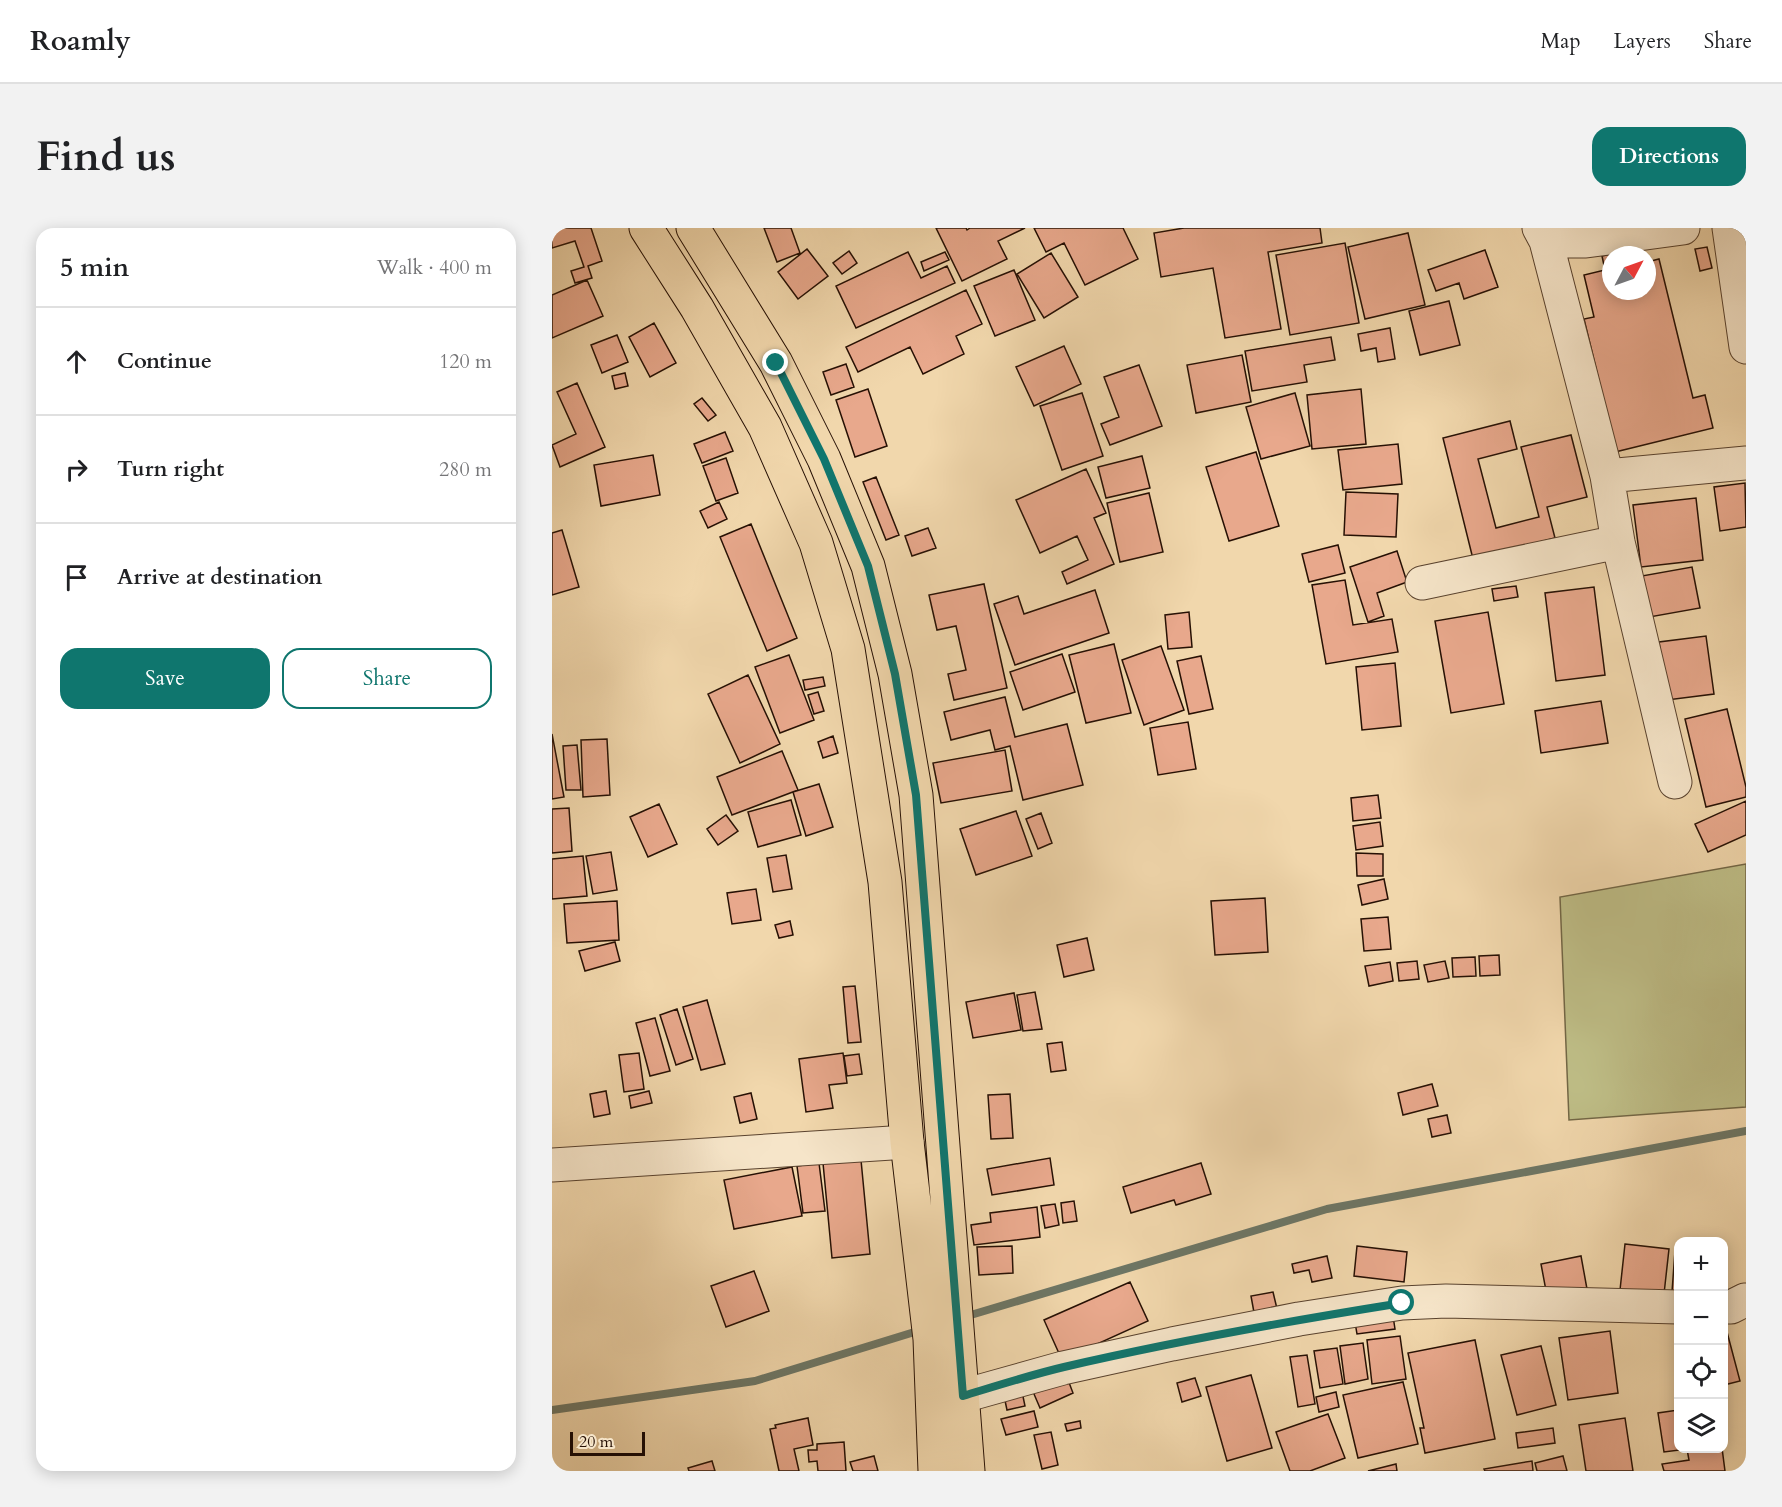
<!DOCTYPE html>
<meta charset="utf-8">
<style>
:root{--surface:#fff;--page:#f2f2f2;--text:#202124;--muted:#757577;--line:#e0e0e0;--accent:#0f766e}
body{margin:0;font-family:Cardo,serif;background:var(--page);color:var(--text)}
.controls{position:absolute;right:18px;bottom:18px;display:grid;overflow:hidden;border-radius:12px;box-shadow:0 3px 15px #0003}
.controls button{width:54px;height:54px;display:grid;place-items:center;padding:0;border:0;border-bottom:2px solid var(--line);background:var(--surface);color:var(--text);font:30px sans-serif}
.compass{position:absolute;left:1050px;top:18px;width:54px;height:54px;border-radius:50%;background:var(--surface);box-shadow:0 3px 15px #0003;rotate:49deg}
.scale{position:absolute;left:18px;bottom:15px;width:75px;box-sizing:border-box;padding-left:6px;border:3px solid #261004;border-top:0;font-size:16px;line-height:21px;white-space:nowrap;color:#261004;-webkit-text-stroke:4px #f6e5c9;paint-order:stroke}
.stop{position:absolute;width:18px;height:18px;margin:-14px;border:4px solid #0f766e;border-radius:50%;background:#fff}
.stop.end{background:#0f766e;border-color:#fff;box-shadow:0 2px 6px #0008}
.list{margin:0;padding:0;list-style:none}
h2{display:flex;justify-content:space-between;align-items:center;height:78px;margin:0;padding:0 24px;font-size:26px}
h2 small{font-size:20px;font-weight:400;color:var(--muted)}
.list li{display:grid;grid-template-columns:39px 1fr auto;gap:18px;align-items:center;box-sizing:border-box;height:108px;padding:0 24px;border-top:2px solid var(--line)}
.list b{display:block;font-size:22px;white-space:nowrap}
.list em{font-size:20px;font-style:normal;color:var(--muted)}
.actions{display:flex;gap:12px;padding:18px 24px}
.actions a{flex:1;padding:14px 0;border:2px solid var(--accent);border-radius:18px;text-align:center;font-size:21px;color:var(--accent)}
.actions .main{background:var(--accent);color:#fff}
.icon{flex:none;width:33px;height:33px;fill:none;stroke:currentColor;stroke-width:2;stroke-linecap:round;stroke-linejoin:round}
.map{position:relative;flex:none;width:1194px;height:1243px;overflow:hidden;border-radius:18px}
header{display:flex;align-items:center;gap:36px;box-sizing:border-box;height:84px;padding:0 30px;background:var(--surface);border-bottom:2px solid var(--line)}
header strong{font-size:28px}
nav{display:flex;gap:33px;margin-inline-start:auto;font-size:21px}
.intro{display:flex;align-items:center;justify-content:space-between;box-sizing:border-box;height:144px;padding:0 36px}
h1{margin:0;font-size:42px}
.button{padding:15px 27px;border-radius:18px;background:var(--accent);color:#fff;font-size:21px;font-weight:700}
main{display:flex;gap:36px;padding:0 36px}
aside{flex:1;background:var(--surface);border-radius:18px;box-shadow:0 3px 15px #0003}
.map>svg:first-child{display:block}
.green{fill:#bebd86;stroke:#726645;stroke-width:1.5}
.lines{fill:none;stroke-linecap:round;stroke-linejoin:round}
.stream{stroke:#6d7665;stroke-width:8}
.building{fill:#e8a88c;stroke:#261004;stroke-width:1.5}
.minor-casing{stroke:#59422e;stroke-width:35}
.major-casing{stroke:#261004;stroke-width:35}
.minor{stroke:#f6e5c9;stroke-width:33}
.major{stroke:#f1d7ac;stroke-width:33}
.route{stroke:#0f766e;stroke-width:8}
</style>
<header>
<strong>Roamly</strong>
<nav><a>Map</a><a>Layers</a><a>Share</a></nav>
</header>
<div class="intro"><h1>Find us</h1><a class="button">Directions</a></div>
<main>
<aside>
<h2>5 min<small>Walk · 400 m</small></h2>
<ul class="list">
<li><svg class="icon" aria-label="ahead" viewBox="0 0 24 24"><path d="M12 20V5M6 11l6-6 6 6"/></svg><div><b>Continue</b></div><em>120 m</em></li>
<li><svg class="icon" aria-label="right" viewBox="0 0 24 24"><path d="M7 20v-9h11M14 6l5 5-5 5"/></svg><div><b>Turn right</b></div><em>280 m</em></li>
<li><svg class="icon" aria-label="arrive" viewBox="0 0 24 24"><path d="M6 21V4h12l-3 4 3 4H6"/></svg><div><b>Arrive at destination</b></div></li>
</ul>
<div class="actions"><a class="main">Save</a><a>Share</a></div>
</aside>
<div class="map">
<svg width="1194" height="1243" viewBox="0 0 1194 1243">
<rect width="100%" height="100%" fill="#f1d7ac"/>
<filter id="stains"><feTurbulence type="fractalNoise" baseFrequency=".00333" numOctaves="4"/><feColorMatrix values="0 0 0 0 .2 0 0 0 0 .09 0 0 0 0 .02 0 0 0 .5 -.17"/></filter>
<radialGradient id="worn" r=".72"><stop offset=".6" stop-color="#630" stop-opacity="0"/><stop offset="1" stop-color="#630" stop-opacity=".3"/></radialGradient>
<path class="green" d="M1194 636V879L1017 892 1008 669Z"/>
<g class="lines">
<path class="stream" d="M412 1089 775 981 1194 903
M0 1182 203 1153 369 1102"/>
</g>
<path class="building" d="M0 0H39L50 33 36 38 40 50 23 55 19 43 32 39 23 13 0 20Z
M212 0H239L248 25 225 34Z
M384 0H414L415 2 418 0H473L446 13 455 31 410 53Z
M482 0H571L586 31 533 57 512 15 494 24Z
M632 0H768L770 15 716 24 729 101 673 110 661 40 609 49 602 5Z
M856 5 873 77 813 91 796 19Z
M793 15 807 95 738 107 724 27Z
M1155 19 1160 40 1148 43 1143 21Z
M1083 20 1085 27H1059V63H1095V34L1107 31 1141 170 1153 167 1161 200 1059 225 1056 190 1032 91 1042 89 1032 47 1053 42 1050 28Z
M255 21 276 48 246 71 226 44Z
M933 22 946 59 912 71 907 55 884 63 876 42Z
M297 23 305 35 290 46 281 35Z
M356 24 369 50 395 38 403 55 304 100 284 58Z
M393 24 397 32 372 43 369 34Z
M499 25 526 69 492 90 465 46Z
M462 42 483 92 443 108 422 58Z
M35 52 51 88 0 110V67Z
M414 62 430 96 404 108 412 126 371 146 358 119 306 144 294 119Z
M897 73 908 117 868 127 857 83Z
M102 95 124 135 98 149 77 109Z
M838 100 843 131 826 134 824 120 809 123 806 106Z
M65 107 76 134 50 145 39 117Z
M779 109 783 132 752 137 755 154 700 163 693 123Z
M512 118 529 156 482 178 464 139Z
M690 127 699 174 644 185 635 137Z
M294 136 302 159 279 167 271 144Z
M587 137 610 198 558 217 549 196 567 189 552 149Z
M73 145 76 158 63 161 60 148Z
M25 155 53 219 8 239 0 217 24 206 5 164Z
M316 161 335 218 303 229 284 172Z
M809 161 814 216 760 221 755 167Z
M530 165 551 228 510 242 488 178Z
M743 165 758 218 709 231 694 179Z
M150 170 164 187 156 193 142 176Z
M958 193 965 221 926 231 944 300 987 289 969 219 1019 207 1035 269 995 279 1003 310 921 331 891 210Z
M173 204 181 223 150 235 142 216Z
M846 216 850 256 791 262 786 222Z
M704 224 727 298 677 313 654 239Z
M101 227 108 267 49 278 42 237Z
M590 228 598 260 554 270 546 239Z
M174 230 186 265 164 273 151 238Z
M534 241 554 285 542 290 562 336 515 356 510 344 536 332 525 308 488 325 464 272Z
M324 249 347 307 334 312 311 254Z
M1193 255 1194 299 1168 303 1162 259Z
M794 264 846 266 844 309 792 307Z
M597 265 611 324 568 334 555 275Z
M1144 270 1151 332 1089 339 1081 277Z
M167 274 175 291 156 300 148 283Z
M199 296 245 410 215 423 168 309Z
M376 300 384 320 360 328 353 308Z
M10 302 27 359 0 367V305Z
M786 317 793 345 757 354 750 326Z
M845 323 855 354 825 365 832 388 816 394 798 339Z
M1140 339 1148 380 1092 390 1084 349Z
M793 352 801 397 840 391 846 424 774 436 760 357Z
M432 356 455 460 402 472 396 446 414 442 404 398 385 402 377 367Z
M964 358 966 369 942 373 940 361Z
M1042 359 1053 447 1004 453 993 365Z
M543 362 557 405 463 437 442 376 466 368 472 386Z
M637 384 640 419 616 421 613 387Z
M936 384 952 476 899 485 883 393Z
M1154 408 1162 466 1115 472 1107 414Z
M562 416 579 485 534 495 517 427Z
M609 418 632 482 592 497 570 432Z
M510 426 523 464 471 482 458 444Z
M237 427 262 492 228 505 203 439Z
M649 428 661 481 637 486 625 433Z
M843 435 849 498 810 502 804 439Z
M196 447 228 516 188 535 156 466Z
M271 449 273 458 253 462 251 452Z
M266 464 272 483 262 486 256 467Z
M453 469 463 509 515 496 531 557 471 572 458 518 443 522 438 502 399 512 392 484Z
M1049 473 1056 515 989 525 983 483Z
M1175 481 1194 559V569L1154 579 1133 491Z
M636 494 644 541 606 547 598 500Z
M0 506 12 569 0 571Z
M281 508 286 525 271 530 266 514Z
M55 511 58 567 31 569 29 512Z
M25 517 29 562H14L11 518Z
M453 522 460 563 389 575 381 535Z
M230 523 246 562 180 587 165 549Z
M267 556 281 599 254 608 241 564Z
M826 567 829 590 801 593 799 570Z
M239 572 249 607 206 619 196 584Z
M1194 573V607L1156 624 1143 596Z
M107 576 125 616 96 629 78 589Z
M17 580 20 623 0 625V581Z
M464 583 480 628 424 647 408 601Z
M489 585 500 615 486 621 474 591Z
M174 587 186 603 166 617 155 601Z
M828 594 831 618 804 622 801 598Z
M59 624 65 662 41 666 34 628Z
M804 625 831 626V648H805Z
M234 627 240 661 221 664 215 630Z
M31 628 35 668 0 671V631Z
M832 651 836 671 810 677 806 657Z
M204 661 209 692 180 696 175 665Z
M713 670 716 724 663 727 659 673Z
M65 673 67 712 15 715 12 676Z
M836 689 839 721 812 723 809 691Z
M238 693 241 707 227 710 223 697Z
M535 710 542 742 512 749 505 717Z
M63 714 68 733 33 743 27 723Z
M947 727 948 747 928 748 927 728Z
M923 729 924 748 901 749 900 730Z
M865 733 867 751 847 753 845 735Z
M893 733 897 750 876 754 872 737Z
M838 734 841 753 817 758 813 738Z
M303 758 309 814 296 815 291 759Z
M483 764 490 801 471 803 465 767Z
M462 765 469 802 421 810 414 774Z
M155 772 173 836 149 842 131 779Z
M125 781 141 831 124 837 108 787Z
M103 790 118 843 98 848 84 795Z
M510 814 514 842 499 844 495 816Z
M87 825 92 861 72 864 67 827Z
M291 825 295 855 277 857 281 880 254 884 247 831Z
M307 826 310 846 295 848 292 828Z
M880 856 886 878 851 887 846 865Z
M54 863 58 886 42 889 38 866Z
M97 863 100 875 79 880 77 868Z
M199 865 205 891 188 895 182 869Z
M458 866 461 910 439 911 436 867Z
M895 887 899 905 880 909 876 891Z
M498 930 502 957 440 967 435 941Z
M309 932 318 1026 280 1030 271 935Z
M267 935 273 983 251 985 245 938Z
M649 935 659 966 624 977 622 972 579 985 571 959Z
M240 939 250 988 182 1001 172 952Z
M522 973 525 993 511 995 509 975Z
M503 976 507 997 493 1000 489 978Z
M485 979 488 1009 422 1017 419 997 439 994 438 985Z
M1073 1016 1117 1021 1112 1066 1068 1062Z
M460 1018 461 1045 427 1047 425 1019Z
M805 1018 855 1024 852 1054 802 1048Z
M1123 1023H1126V1064H1120Z
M775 1028 780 1050 760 1054 757 1042 742 1045 740 1036Z
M1029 1028 1035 1061 995 1068 989 1036Z
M202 1043 217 1083 174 1099 159 1058Z
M578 1054 596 1093 510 1132 492 1092Z
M721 1064 726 1085 703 1090 699 1068Z
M841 1088 843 1101 805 1106 803 1094Z
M1058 1103 1066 1165 1016 1172 1007 1110Z
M1175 1104 1188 1153 1172 1157V1105Z
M848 1108 854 1151 820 1156 815 1112Z
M923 1112 943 1211 873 1225 868 1200H872L856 1125Z
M811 1115 816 1151 793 1156 788 1118Z
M989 1118 1004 1177 965 1187 949 1127Z
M785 1120 791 1156 768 1160 762 1123Z
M755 1127 763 1176 746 1179 738 1129Z
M513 1144 521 1165 488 1180 479 1159Z
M699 1147 720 1220 675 1233 654 1159Z
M643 1150 649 1168 630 1174 625 1155Z
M851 1154 866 1216 806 1230 791 1167Z
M469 1159 473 1178 455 1182 451 1163Z
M784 1164 787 1179 767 1184 764 1169Z
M1126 1182V1220H1170L1173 1243H1112L1110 1236 1137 1232 1135 1221 1112 1224 1106 1185Z
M482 1183 486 1199 454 1207 449 1191Z
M776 1186 793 1230 758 1243H738L724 1204Z
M256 1190 261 1217 242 1221 247 1243H227L218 1201 224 1200 223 1197Z
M1073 1190 1081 1243H1034L1027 1197Z
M528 1193 529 1200 515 1203 513 1196Z
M1001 1200 1003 1215 966 1220 964 1205Z
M499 1204 506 1237 490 1241 482 1207Z
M292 1214 294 1243H266L265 1233 257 1234 256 1222H265V1216Z
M322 1228 326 1243H301L298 1234Z
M1011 1228 1015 1243H985L983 1235Z
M160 1233 163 1243H137L136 1240Z
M980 1233 981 1243H933L932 1241Z
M844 1236 845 1243H816Z"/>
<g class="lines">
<g class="minor-casing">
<path id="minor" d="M987 0 994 13H1034L1131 0
M1177 0 1194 119
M994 13 1055 248 1066 314 1123 554
M1055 248 1194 235
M870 355 1066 314
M0 937 355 914
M1172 1079H1179L1193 1072
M411 1168 511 1140 620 1116 747 1091 850 1075 894 1073 1126 1079"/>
</g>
<g class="major-casing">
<path id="major" d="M94 0 145 80 213 199 264 315 296 421 333 654 355 914 378 1111 383 1243
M141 0 224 135 272 231 316 338 343 446 364 567 416 1243"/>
</g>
<use href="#minor" class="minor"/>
<use href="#major" class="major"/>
</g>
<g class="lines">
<path class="route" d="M224 135 272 231 316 338 343 446 364 567 411 1168C444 1158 478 1147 512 1139 624 1113 737 1093 850 1075"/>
</g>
<rect width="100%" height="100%" filter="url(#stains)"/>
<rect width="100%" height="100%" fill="url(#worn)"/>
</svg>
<div class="controls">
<button>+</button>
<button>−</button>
<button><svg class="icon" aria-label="locate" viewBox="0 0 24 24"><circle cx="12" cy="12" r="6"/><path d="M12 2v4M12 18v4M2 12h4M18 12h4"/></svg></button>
<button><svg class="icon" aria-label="layers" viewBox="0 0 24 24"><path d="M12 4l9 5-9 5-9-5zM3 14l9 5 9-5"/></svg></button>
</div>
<svg class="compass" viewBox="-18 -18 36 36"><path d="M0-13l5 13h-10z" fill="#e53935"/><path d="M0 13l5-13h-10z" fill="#757577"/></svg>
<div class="scale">20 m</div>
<div class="stop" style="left:850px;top:1075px"></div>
<div class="stop end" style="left:224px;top:135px"></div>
</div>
</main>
